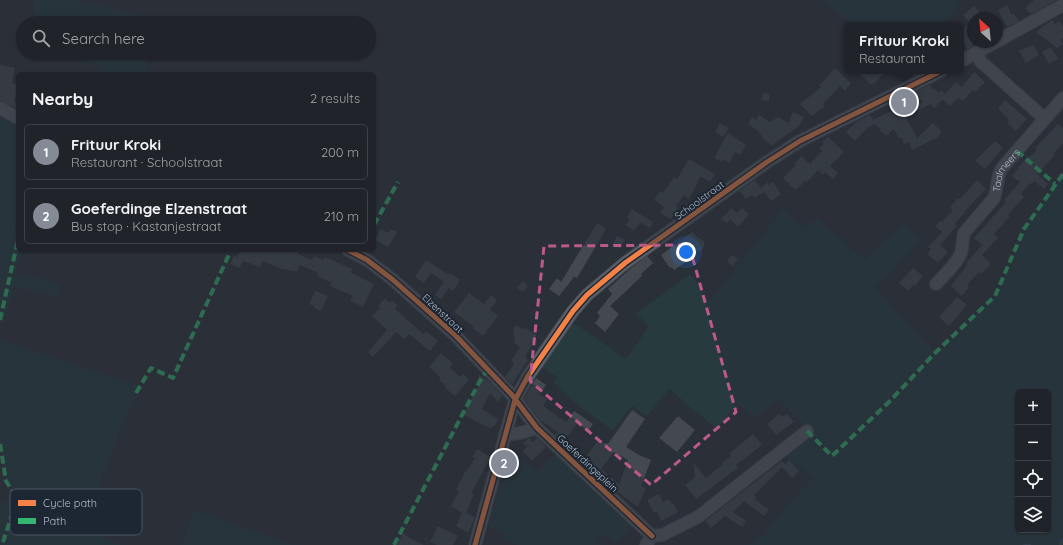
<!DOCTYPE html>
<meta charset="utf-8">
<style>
:root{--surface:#20242a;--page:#282c32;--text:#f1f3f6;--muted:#a2a4a8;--line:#3d4147;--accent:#848b96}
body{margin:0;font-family:Quicksand,sans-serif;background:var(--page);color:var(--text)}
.controls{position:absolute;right:12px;bottom:12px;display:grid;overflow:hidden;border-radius:6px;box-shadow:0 1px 3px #0004}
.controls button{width:36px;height:36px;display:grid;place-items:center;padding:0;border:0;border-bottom:1px solid var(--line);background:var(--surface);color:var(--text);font:20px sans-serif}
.compass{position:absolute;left:967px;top:12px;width:36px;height:36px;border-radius:50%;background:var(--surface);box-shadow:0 1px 3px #0004;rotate:333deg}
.you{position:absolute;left:686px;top:252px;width:14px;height:14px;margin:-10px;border:3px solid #fff;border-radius:50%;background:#1a73e8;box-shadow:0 0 0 6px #1a73e833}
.badge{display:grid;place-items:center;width:26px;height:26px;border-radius:50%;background:var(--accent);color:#fff;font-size:13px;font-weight:700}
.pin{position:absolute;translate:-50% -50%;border:2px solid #fff;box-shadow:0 1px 4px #0006}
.popup{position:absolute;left:844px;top:22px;width:120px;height:52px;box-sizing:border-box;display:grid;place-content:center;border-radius:6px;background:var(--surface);filter:drop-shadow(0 1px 3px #0005);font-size:13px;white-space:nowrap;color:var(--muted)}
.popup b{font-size:15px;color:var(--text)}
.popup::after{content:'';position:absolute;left:50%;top:100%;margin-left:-8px;border:8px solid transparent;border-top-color:var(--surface)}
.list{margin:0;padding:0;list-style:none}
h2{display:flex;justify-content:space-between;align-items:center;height:52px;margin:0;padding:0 16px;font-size:17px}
h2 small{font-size:13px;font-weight:400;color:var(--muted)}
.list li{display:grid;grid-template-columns:26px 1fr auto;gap:12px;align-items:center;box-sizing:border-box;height:56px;margin:0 8px 8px;padding:0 8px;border:1px solid var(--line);border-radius:6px}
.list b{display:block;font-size:15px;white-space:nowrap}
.list p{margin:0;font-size:13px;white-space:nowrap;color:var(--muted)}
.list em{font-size:13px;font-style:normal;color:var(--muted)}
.icon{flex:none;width:22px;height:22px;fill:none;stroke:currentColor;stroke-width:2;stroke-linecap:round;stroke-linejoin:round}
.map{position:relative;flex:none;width:1063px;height:545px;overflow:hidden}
.search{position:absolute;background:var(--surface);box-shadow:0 1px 3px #0004;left:16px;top:16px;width:360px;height:44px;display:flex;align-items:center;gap:10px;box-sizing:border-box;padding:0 14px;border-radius:22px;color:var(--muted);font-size:15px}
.panel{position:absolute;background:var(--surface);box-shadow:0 1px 3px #0004;left:16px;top:72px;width:360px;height:180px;border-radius:6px}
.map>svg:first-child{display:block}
.green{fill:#273a3e;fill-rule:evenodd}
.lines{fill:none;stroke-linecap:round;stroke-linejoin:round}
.stream{stroke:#384963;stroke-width:2.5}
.building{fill:#444950;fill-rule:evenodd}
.minor-casing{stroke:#484c53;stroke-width:14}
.minor{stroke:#5a5e66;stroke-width:12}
.quiet{stroke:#33b770;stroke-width:4;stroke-dasharray:8 4;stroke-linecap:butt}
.cycleway-casing{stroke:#1d2633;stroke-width:8}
.cycleway{stroke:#f48246;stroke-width:5}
.marked{fill:none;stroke:#bc5a87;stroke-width:3;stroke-dasharray:8 5;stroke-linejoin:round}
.labels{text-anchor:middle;stroke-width:4;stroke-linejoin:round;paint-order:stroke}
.street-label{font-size:10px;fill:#b4bcc9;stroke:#1d2633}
.key{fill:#1d2633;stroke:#4a5360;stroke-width:1}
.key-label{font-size:11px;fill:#b4bcc9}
</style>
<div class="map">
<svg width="1063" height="545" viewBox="0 0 1063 545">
<rect width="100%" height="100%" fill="#2a3038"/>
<path class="green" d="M33 0H79L149 18V23H34Z
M823 0H962L944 25H907L904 23 902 25H852Z
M65 53H147L146 74H101V66Z
M0 115 18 125V225L13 232 18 233V250H21L16 273 60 284 57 297 13 286 4 323 0 322Z
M1063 175V545H749L759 534 763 537 784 509 814 478 782 454 808 434 832 456 890 403 930 360 996 296 1024 229ZM1018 392H1048V530H1018Z
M783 210 802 227 818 219 865 260 904 222 922 240 875 288 935 352 889 401 832 454 813 434 808 428 777 398 757 418 737 404 717 429 669 389 647 416 632 406 613 430 581 408 553 382 557 377 542 367 574 323 626 359 649 326 636 314 690 274 710 300Z
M0 340 142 387 127 413 83 528 122 545H0V501L15 506 16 495 5 479 0 448Z
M511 449 538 472 556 454 635 524 615 543 605 535 597 540 600 545H520L504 539 506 534 488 526Z
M194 510 293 545H182Z"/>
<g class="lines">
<path class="stream" d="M1024 545H1030
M1060 545 1063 539"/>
</g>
<path class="building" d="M1034 0H1057L1031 14 1025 8Z
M1007 5 1012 15 1014 14 1019 21 1007 27 998 10Z
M974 6 984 18H973V46L967 49 961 38 964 37 961 29 971 24 963 15Z
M1052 20 1055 24 1059 21 1063 26V38L1060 40 1063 44 1057 48 1036 32Z
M1033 45 1039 55 1026 63 1019 51Z
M1051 47 1058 59 1049 64 1042 52Z
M0 65 15 68 12 83 18 84V89L14 102 18 104V109L0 101Z
M835 68 851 83 845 91 840 86 823 104 825 106 812 116 800 104 821 87 819 86Z
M857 71H886L874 84 872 83 871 85Z
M974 72 985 82 975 92 973 90 963 101 958 98 950 106 943 99 934 108 931 104 906 117 917 138 933 123 942 132 935 140 934 139 912 150 909 142 904 144 901 137 899 138 897 135 894 129 886 136 875 124 867 128 855 141 846 132 856 122 870 115 873 120 901 106 898 101 909 95 919 104 922 102 915 92 930 85 933 90 935 88 938 93 942 90 945 94 956 82 962 87Z
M763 93 769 94V101L762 100Z
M1005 100 1027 119 1016 131 1008 124 1009 123 1007 122 1009 119 998 109Z
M793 112 804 117 799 126 771 146 768 141 766 142 758 131 748 124 752 117 756 120 759 115 770 122 778 117 788 123Z
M720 123 729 128 723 137 715 132Z
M1058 124 1063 128V143L1053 154 1055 155 1037 174 1048 184 1044 189 1034 181 1032 184 1030 183 1021 194 1024 197 1008 215 1010 216 994 234 998 238 982 255 991 264 981 274 979 272 967 285 969 287 962 296 951 286 968 264 966 263 982 245 974 238 1006 202 1004 200 1020 182 1012 176 1022 163 1037 150 1035 148Z
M728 133 746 145 740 155 735 152 729 163 723 159 722 162 714 158Z
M828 137 844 152 830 166 838 173 833 179 825 172 823 175 818 170 807 182 806 180 796 190 792 187 783 178 796 165 794 164 801 156 810 164 822 151 819 148 824 144 822 142Z
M995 141 1003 148 985 169 975 161Z
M689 159 715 174 710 182 702 177H700L689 199 684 195 676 206 678 208 671 219 660 213 664 207 654 200 660 191 663 193 674 177 677 179Z
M755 180 761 188 768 182 769 185 773 182 781 194 771 201 764 192 755 198 752 195 746 199 739 191Z
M977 180 986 189 964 212H965L955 224 957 226 940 245 948 252 938 263 927 254 931 249 928 247 942 232 935 226 940 221 942 222 953 210 950 207 958 198 960 199Z
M731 208 737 213 742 208 749 214 738 227 730 219 727 223 721 219Z
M632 209 653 222 650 228 640 222 634 231 626 225 629 220 627 217Z
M597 223 606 229 577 278 574 277 559 296 549 289 557 278 561 282Z
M381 229 388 233 390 229 397 232 388 247 375 240Z
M692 232 697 237 704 241V247L701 251 695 252 685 259 687 261 674 270 672 267 670 268 661 255Z
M617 236 625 240 620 248 613 244Z
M241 250H299L298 254 312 260 314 256 323 260 325 257 352 269 351 273 374 284 363 307 350 301 353 296 330 286 332 283 317 276 318 273 300 265 297 272 292 270 291 271 285 269 284 270 263 261 260 267 243 261 240 268 230 264 234 256 237 257Z
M732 255 738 259 733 266 727 261Z
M647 256 653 263 641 274 642 275 640 278 610 306 619 314 605 332 595 323 600 316 597 313 612 294 608 289 630 269Z
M426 260 449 275 450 273 460 280 453 291 449 288 441 299 435 295 444 282 431 273 424 283 415 277Z
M913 268 923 276 915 286 913 285 908 291 899 283Z
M523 281 528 286 523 292 517 288Z
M315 291 328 296 321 311 314 308V306L309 304Z
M469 293 484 304 491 295 497 300 490 310 498 316 483 336 473 328 474 327 454 312Z
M957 297 967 305 949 326 939 317Z
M385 298 390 303 392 300 398 305 395 309 423 334 426 331 438 341 430 351 409 334 404 339 396 332 373 357 368 352 387 330 372 316 380 308 378 306Z
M516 325 523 329 524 327 536 335 530 344 532 345 525 357 528 360 512 384 505 377 514 364 511 361 520 347 514 343 515 341 513 330Z
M441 353 453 363 450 368 460 377 463 374 469 380 455 396 445 388 446 386 439 380 441 378 429 367Z
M479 375 490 382 502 395 498 402 490 393 482 409 498 419 494 427 492 426 491 429 464 415 481 380 478 376Z
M536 378 546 385 539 394 547 399 543 406 566 422 574 411 593 424 588 431 577 424 563 442 555 435 558 432 540 420 524 399Z
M632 410 645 419 626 447 639 455 651 460 641 486 646 488 638 507 610 486 583 461 598 440 605 444 606 443 608 444ZM614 452 628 460 619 484 601 469Z
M779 414 782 417 787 414 794 422 776 435 767 424Z
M678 416 695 430 677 452 659 438Z
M753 434 762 445 736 465 738 468 696 499 685 485 695 477 693 462 706 478 723 464 722 463 731 456 729 454Z
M529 438 533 442 537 438 546 447 532 461 523 451 527 447 523 443Z
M477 449 491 457 471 493 474 494 466 513 475 517 468 533 456 526 462 513 451 506 458 493 457 492 458 491 456 489 465 472H466L475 458 472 457Z
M789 460 799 471 792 478 782 467 754 495 756 498 755 499 769 510 764 516 744 501 733 512 746 521 742 527 725 516 711 528 705 521 782 461 785 464Z
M659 494 663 502 669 499 672 504 673 503 678 512 661 521 657 511 654 513 647 500Z
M438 526 458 536 453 545H437L430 542Z
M403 533 411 539 424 545H397Z"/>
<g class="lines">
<g class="minor-casing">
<g id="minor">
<path d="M977 54 981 62 987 67 1045 119"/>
<path d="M961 61 1063 5"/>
<path d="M0 108 18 118"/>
<path d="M348 250 367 260 392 279 455 335 512 395 537 428 652 536"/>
<path id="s1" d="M936 284C945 274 956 265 961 253 963 247 962 240 964 233L994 198C998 188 996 177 1002 168L1063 98"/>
<path d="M505 435 520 433 537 428"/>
<path d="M475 545 515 400 528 376 573 311 587 295 625 263 767 162 800 141 941 71"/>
<path d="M646 545 652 536 662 535 698 517 807 431"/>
</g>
</g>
<use href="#minor" class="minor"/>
<path class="quiet" d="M1017 151 1055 184
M374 225 398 182
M0 320 18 240
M136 393 151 368 173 378 231 250
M807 431 832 456 889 402 936 352 995 296 1024 229 1063 174
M0 444 6 481 17 499 2 545
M394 545 482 377 488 370"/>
<g class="cycleway-casing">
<path id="cycleway" d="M348 250 367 260 392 279 455 335 512 395 537 428 652 536
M475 545 515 400 528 376 573 311 587 295 625 263 767 162 800 141 941 71"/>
</g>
<use href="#cycleway" class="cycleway"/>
</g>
<path d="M0 0H1063V545H0ZM689 245 736 412 651 485 530 381 544 246Z" fill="#2a3038" fill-opacity=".55" fill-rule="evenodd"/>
<path class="marked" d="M689 245 736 412 651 485 530 381 544 246Z"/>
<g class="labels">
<g class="street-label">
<text dy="4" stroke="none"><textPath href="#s1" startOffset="137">Taalmeers</textPath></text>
<text transform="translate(699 200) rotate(-36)" y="4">Schoolstraat</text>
<text transform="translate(443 313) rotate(43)" y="4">Elzenstraat</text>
<text transform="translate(588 463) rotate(43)" y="4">Goeferdingeplein</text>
</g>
</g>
<rect x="10" y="489" width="132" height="46" rx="6" class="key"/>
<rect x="18" y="500" width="18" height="6" fill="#f48246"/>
<rect x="18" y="518" width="18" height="6" fill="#33b770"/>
<g class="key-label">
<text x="43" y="507">Cycle path</text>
<text x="43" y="525">Path</text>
</g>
</svg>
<div class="controls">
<button>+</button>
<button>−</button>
<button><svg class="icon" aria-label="locate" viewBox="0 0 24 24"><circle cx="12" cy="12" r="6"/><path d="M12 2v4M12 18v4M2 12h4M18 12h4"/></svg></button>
<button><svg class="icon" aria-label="layers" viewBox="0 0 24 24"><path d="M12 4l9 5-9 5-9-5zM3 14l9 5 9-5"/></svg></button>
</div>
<svg class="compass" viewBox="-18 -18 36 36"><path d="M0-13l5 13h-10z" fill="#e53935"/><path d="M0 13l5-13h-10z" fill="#a2a4a8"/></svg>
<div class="you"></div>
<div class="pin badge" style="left:904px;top:102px">1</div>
<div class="popup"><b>Frituur Kroki</b>Restaurant</div>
<div class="pin badge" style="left:504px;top:463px">2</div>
<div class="search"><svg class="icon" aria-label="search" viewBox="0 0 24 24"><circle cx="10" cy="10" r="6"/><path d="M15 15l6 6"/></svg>Search here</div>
<section class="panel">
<h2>Nearby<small>2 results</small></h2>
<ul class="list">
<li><span class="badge">1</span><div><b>Frituur Kroki</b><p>Restaurant · Schoolstraat</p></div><em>200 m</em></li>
<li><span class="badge">2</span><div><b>Goeferdinge Elzenstraat</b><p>Bus stop · Kastanjestraat</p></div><em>210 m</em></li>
</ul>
</section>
</div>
